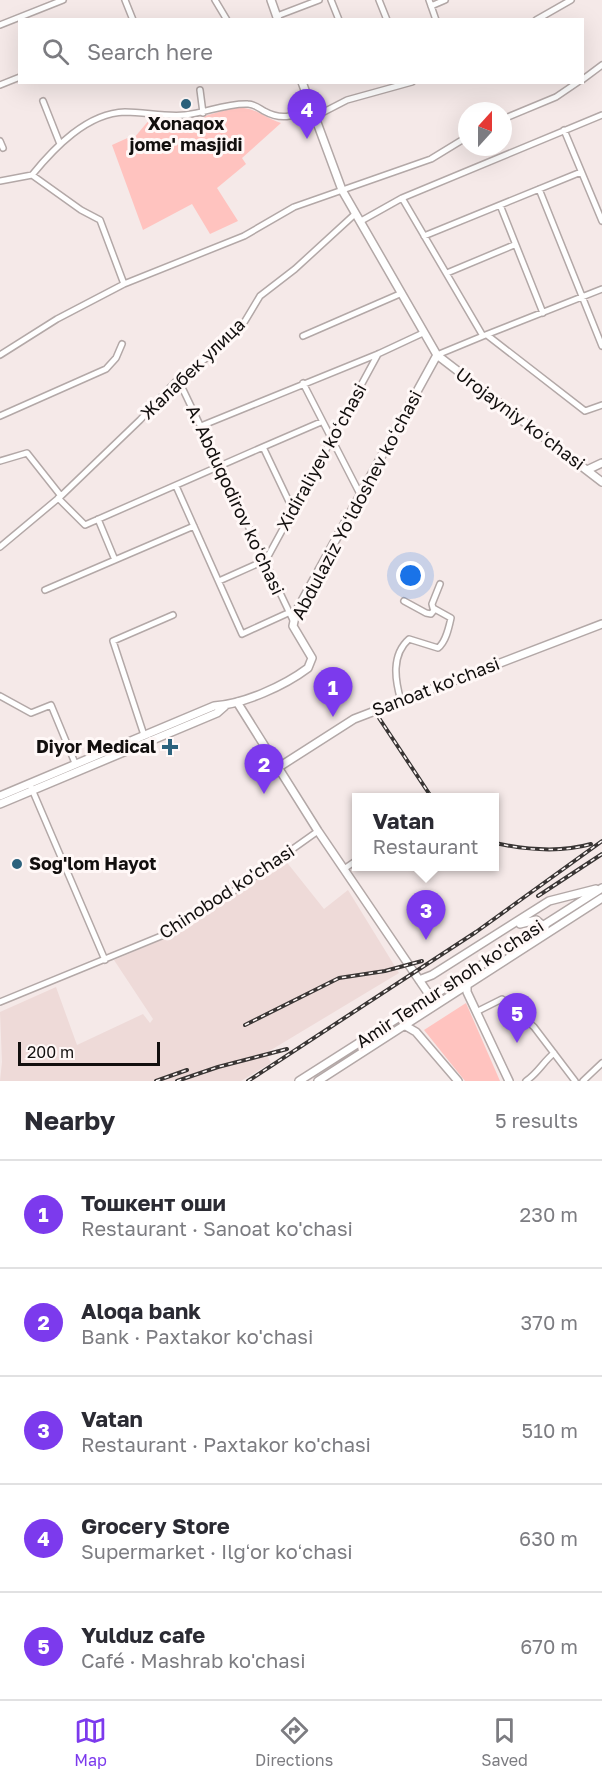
<!DOCTYPE html>
<meta charset="utf-8">
<style>
:root{--surface:#fff;--page:#f7f7f7;--text:#2b2b33;--muted:#7c7c81;--line:#e1e1e2;--accent:#7c3aed}
body{margin:0;font-family:"Golos Text",sans-serif;background:var(--page);color:var(--text)}
.compass{position:absolute;left:458px;top:102px;width:54px;height:54px;border-radius:50%;background:var(--surface);box-shadow:0 6px 24px #0002;rotate:21deg}
.scale{position:absolute;left:18px;bottom:15px;width:142px;box-sizing:border-box;padding-left:6px;border:3px solid #120f0e;border-top:0;font-size:16px;line-height:21px;white-space:nowrap;color:#120f0e;-webkit-text-stroke:4px #fff8f7;paint-order:stroke}
.you{position:absolute;left:411px;top:576px;width:21px;height:21px;margin:-15px;border:4px solid #fff;border-radius:50%;background:#1a73e8;box-shadow:0 0 0 9px #1a73e833}
.badge{display:grid;place-items:center;width:39px;height:39px;border-radius:50%;background:var(--accent);color:#fff;font-size:20px;font-weight:700}
.pin{position:absolute;translate:-50% -50px;filter:drop-shadow(0 2px 3px #0008)}
.pin::after{content:'';position:absolute;top:32px;width:21px;height:18px;background:inherit;clip-path:polygon(0 0,100% 0,50% 100%)}
.popup{position:absolute;left:352px;top:793px;width:147px;height:78px;box-sizing:border-box;display:grid;place-content:center;border-radius:0px;background:var(--surface);filter:drop-shadow(0 2px 4px #0005);font-size:20px;white-space:nowrap;color:var(--muted)}
.popup b{font-size:22px;color:var(--text)}
.popup::after{content:'';position:absolute;left:50%;top:100%;margin-left:-12px;border:12px solid transparent;border-top-color:var(--surface)}
.list{margin:0;padding:0;list-style:none}
h2{display:flex;justify-content:space-between;align-items:center;height:78px;margin:0;padding:0 24px;font-size:26px}
h2 small{font-size:20px;font-weight:400;color:var(--muted)}
.list li{display:grid;grid-template-columns:39px 1fr auto;gap:18px;align-items:center;box-sizing:border-box;height:108px;padding:0 24px;border-top:2px solid var(--line)}
.list b{display:block;font-size:22px;white-space:nowrap}
.list p{margin:0;font-size:20px;white-space:nowrap;color:var(--muted)}
.list em{font-size:20px;font-style:normal;color:var(--muted)}
.icon{flex:none;width:33px;height:33px;fill:none;stroke:currentColor;stroke-width:2;stroke-linecap:round;stroke-linejoin:round}
.map{position:relative;flex:none;width:602px;height:1081px;overflow:hidden}
.search{position:absolute;background:var(--surface);box-shadow:0 6px 24px #0002;left:18px;right:18px;top:18px;height:66px;display:flex;align-items:center;gap:15px;box-sizing:border-box;padding:0 21px;border-radius:0px;color:var(--muted);font-size:22px}
.sheet{height:618px;background:var(--surface)}
nav{display:flex;justify-content:space-around;align-items:center;box-sizing:border-box;height:84px;border-top:2px solid var(--line);background:var(--surface);font-size:16px;color:var(--muted)}
nav a{display:grid;justify-items:center;gap:3px}
nav .on{color:var(--accent)}
.map>svg:first-child{display:block}
.built{fill:#eedad8}
.green{fill:#ffc3bf}
.lines{fill:none;stroke-linecap:round;stroke-linejoin:round}
.minor-casing{stroke:#b3a8a7;stroke-width:8}
.major-casing{stroke:#b3a8a7;stroke-width:10}
.minor{stroke:#fff;stroke-width:5}
.major{stroke:#fff;stroke-width:7}
.rail-casing{stroke:#393534;stroke-width:4}
.rail{stroke:#fff8f7;stroke-width:1.5;stroke-dasharray:4.5;stroke-linecap:butt}
.poi-dot{fill:#2c627d;stroke:#fff8f7;stroke-width:2}
.labels{text-anchor:middle;stroke-width:6;stroke-linejoin:round;paint-order:stroke}
.poi-label{font-size:18px;font-weight:bold;fill:#120f0e;stroke:#fff8f7}
.street-label{font-size:18px;fill:#120f0e;stroke:#fff8f7}
</style>
<div class="map">
<svg width="602" height="1081" viewBox="0 0 602 1081">
<rect width="100%" height="100%" fill="#f5e9e8"/>
<path class="built" d="M285 860 324 909 348 890 399 973 266 1053 271 1063 241 1081H0L2 1062 0 1012 56 987 77 1045 143 1014 150 1023 153 1019 114 960 175 934Z"/>
<path class="green" d="M236 107C260 109 260 116 281 123L242 158 246 164 217 188 238 221 210 234 192 204 143 230 112 145 132 136 134 138 150 119 191 120Z
M466 1003 500 1081H465L424 1030Z"/>
<g class="lines">
<g class="minor-casing">
<path id="minor" d="M125 0 133 20
M215 0 227 20
M331 0 339 20
M379 0 387 20
M429 0 436 20
M431 6 445 0
M277 16 319 0
M536 20 571 0
M0 25 63 0
M582 80 602 65
M0 85 20 77
M200 90 203 113
M43 101 60 144
M314 117 347 100 412 82
M503 119 556 97 578 82
M564 130 602 221
M0 141 3 148
M32 175C54 148 87 113 125 112 145 112 165 117 185 115 206 113 226 103 248 104 254 104 259 108 264 111 282 121 293 116 311 109
M0 181 32 175 81 210 100 220 124 284
M539 189 602 346
M402 198 483 336 602 289
M500 205 543 313
M361 221 402 198 602 115
M424 236 581 172
M447 273 514 245
M487 335 585 411 602 405
M303 336 402 293
M0 355 57 319 124 284 244 236 294 207 431 159 467 137
M437 355 483 336
M178 379 293 620
M303 383 361 496
M0 416 106 369 116 358 122 344
M201 426 378 354 423 333
M0 461 27 453 61 496
M176 486 242 634 288 613
M58 498 85 525 263 447
M293 510 263 447 321 422
M98 519 115 560
M0 547 61 496 140 420 178 379 220 348 245 321 260 296 295 269 355 214
M219 581 266 560 378 354
M45 590 194 526
M404 601 426 613 431 614 435 609
M0 696 31 713 51 705 75 763
M401 701C395 680 391 655 409 639L438 648C446 642 449 627 451 618L433 608 432 604 440 584
M144 735 113 641 173 615
M31 787 105 960
M344 869 357 860
M0 1002 171 932 228 895 318 831
M476 1012 502 999 534 1027 575 1081
M526 1081C538 1073 543 1062 554 1053
M583 1081 602 1063"/>
</g>
<g class="major-casing">
<path id="major" d="M271 0 278 20
M302 82 342 190 437 355 602 482
M587 470 602 463
M237 702 318 831 430 996
M279 767 354 719 602 624
M0 796 214 706C244 704 284 686 308 668L312 658 293 626 296 612 437 355
M0 804 217 713 225 706
M520 924 536 920 545 927
M419 980 432 975 549 901 596 889
M467 986V992L509 1081
M404 1025 416 1032 458 1081
M299 1081 602 888
M318 1081 602 898"/>
</g>
<use href="#minor" class="minor"/>
<use href="#major" class="major"/>
<g class="rail-casing">
<path id="rail" d="M379 718 432 798
M495 843C527 850 559 853 591 844
M538 896 602 854
M245 1025 339 978 385 971 422 961
M156 1081 187 1070
M177 1081 218 1067 287 1049
M248 1081 476 932 602 841"/>
</g>
<use href="#rail" class="rail"/>
</g>
<g class="poi-dot">
<circle cx="186" cy="104" r="6"/>
<path d="M167 738h6v6h6v6h-6v6h-6v-6h-6v-6h6z"/>
<circle cx="17" cy="864" r="6"/>
</g>
<g class="labels">
<g class="poi-label">
<text x="186" y="130">Xonaqox<tspan x="186" dy="21">jome' masjidi</tspan></text>
<text x="156" y="753" text-anchor="end">Diyor Medical</text>
<text x="29" y="870" text-anchor="start">Sog'lom Hayot</text>
</g>
<g class="street-label">
<text transform="translate(193 369) rotate(-44)" y="6">Жалабек улица</text>
<text transform="translate(520 419) rotate(37)" y="6">Urоjayniy koʻchasi</text>
<text transform="translate(322 457) rotate(-61)" y="6">Xidiraliyev koʻchasi</text>
<text transform="translate(235 500) rotate(65)" y="6">A. Abduqodirov koʻchasi</text>
<text transform="translate(357 505) rotate(-62)" y="6">Abdulaziz Yoʻldoshev koʻchasi</text>
<text transform="translate(436 687) rotate(-21)" y="6">Sanoat ko'chasi</text>
<text transform="translate(227 892) rotate(-33)" y="6">Chinobod ko'chasi</text>
<text transform="translate(450 984) rotate(-33)" y="6">Amir Temur shoh ko'chasi</text>
</g>
</g>
</svg>
<svg class="compass" viewBox="-18 -18 36 36"><path d="M0-13l5 13h-10z" fill="#e53935"/><path d="M0 13l5-13h-10z" fill="#7c7c81"/></svg>
<div class="scale">200 m</div>
<div class="you"></div>
<div class="pin badge" style="left:333px;top:717px">1</div>
<div class="pin badge" style="left:264px;top:794px">2</div>
<div class="pin badge" style="left:426px;top:940px">3</div>
<div class="popup"><b>Vatan</b>Restaurant</div>
<div class="pin badge" style="left:307px;top:139px">4</div>
<div class="pin badge" style="left:517px;top:1043px">5</div>
<div class="search"><svg class="icon" aria-label="search" viewBox="0 0 24 24"><circle cx="10" cy="10" r="6"/><path d="M15 15l6 6"/></svg>Search here</div>
</div>
<section class="sheet">
<h2>Nearby<small>5 results</small></h2>
<ul class="list">
<li><span class="badge">1</span><div><b>Тошкент оши</b><p>Restaurant · Sanoat ko'chasi</p></div><em>230 m</em></li>
<li><span class="badge">2</span><div><b>Aloqa bank</b><p>Bank · Paxtakor ko'chasi</p></div><em>370 m</em></li>
<li><span class="badge">3</span><div><b>Vatan</b><p>Restaurant · Paxtakor ko'chasi</p></div><em>510 m</em></li>
<li><span class="badge">4</span><div><b>Grocery Store</b><p>Supermarket · Ilgʻor koʻchasi</p></div><em>630 m</em></li>
<li><span class="badge">5</span><div><b>Yulduz cafe</b><p>Café · Mashrab ko'chasi</p></div><em>670 m</em></li>
</ul>
</section>
<nav>
<a class="on"><svg class="icon" aria-label="map" viewBox="0 0 24 24"><path d="M3 6l6-2 6 2 6-2v14l-6 2-6-2-6 2zM9 4v14M15 6v14"/></svg>Map</a>
<a><svg class="icon" aria-label="directions" viewBox="0 0 24 24"><path d="M12 3l9 9-9 9-9-9zM9 14v-3h6M13 9l2 2-2 2"/></svg>Directions</a>
<a><svg class="icon" aria-label="saved" viewBox="0 0 24 24"><path d="M7 4h10v16l-5-4-5 4z"/></svg>Saved</a>
</nav>
